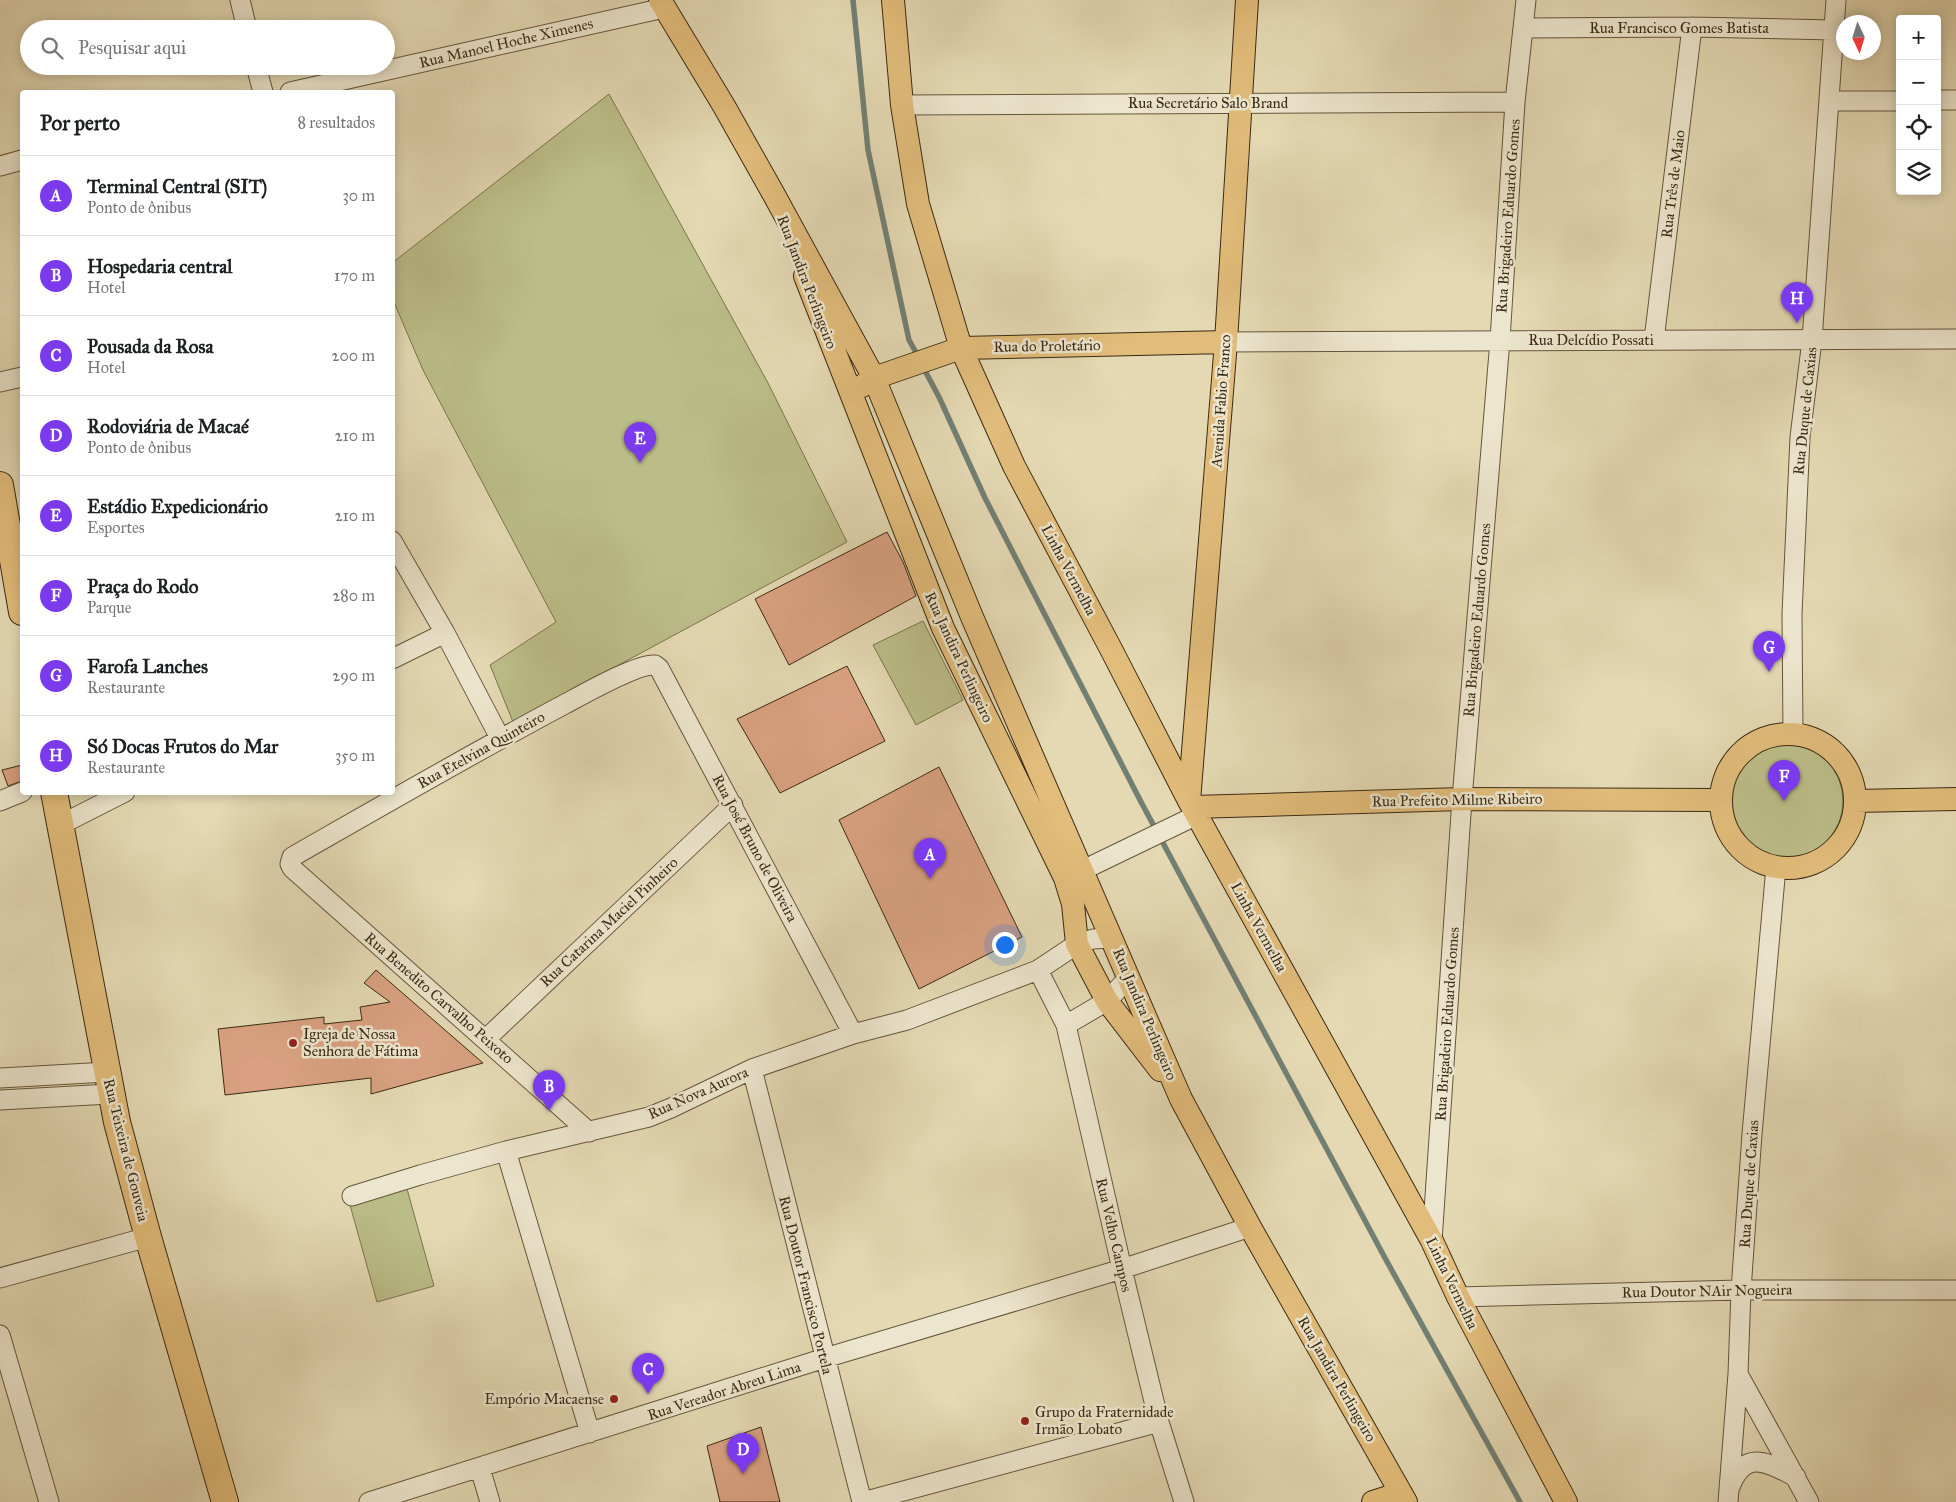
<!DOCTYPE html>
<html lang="pt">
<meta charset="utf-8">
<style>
:root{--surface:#fff;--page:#f2f2f2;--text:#202124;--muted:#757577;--line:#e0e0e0;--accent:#7c3aed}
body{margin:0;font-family:"IM FELL Great Primer",serif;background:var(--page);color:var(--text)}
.controls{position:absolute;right:15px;top:15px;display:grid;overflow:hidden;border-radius:5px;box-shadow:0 2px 12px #0003}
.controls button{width:45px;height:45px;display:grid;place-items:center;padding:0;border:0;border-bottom:1px solid var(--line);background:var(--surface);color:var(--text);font:25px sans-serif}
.compass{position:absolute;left:1836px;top:15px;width:45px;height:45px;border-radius:50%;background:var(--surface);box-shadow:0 2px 12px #0003;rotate:176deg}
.you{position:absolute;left:1004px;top:944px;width:18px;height:18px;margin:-12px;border:4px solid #fff;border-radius:50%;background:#1a73e8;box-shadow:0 0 0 8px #1a73e833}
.badge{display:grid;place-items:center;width:32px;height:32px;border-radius:50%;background:var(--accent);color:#fff;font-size:16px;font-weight:700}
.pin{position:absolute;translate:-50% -41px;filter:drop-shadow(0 1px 2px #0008)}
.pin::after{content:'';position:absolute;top:26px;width:18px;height:15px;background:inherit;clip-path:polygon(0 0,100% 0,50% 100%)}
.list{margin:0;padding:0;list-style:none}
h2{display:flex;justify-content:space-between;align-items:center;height:65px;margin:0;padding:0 20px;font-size:21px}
h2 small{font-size:16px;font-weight:400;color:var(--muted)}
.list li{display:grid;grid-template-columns:32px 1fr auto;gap:15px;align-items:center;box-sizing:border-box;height:80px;padding:0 20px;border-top:1px solid var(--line)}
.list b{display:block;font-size:19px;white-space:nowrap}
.list p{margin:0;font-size:16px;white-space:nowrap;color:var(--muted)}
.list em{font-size:16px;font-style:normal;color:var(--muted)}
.icon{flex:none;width:28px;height:28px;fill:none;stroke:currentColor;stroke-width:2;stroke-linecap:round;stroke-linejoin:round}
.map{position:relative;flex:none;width:1956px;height:1502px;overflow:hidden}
.search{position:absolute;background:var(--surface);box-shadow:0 2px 12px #0003;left:20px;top:20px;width:375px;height:55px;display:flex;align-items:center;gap:12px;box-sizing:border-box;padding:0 18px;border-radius:28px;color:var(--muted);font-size:19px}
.panel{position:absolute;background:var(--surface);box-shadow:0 2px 12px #0003;left:20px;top:90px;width:375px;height:705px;border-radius:5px}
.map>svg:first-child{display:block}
.park{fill:#bbbd88;stroke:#7a744e}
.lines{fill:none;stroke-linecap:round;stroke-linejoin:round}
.stream{stroke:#728074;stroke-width:5.5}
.building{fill:#d9a181;stroke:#3a2a14}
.minor-casing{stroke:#64563c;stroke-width:21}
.major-casing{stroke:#3a2a14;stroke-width:24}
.highway-casing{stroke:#3a2a14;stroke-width:28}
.minor{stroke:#ede6ce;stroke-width:19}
.major{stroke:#e2bc7a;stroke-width:22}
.highway{stroke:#e2bc7a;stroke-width:26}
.poi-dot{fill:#8f2418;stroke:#ede6ce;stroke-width:2}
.labels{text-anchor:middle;stroke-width:5;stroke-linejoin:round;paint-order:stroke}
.street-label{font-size:15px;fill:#3a2a14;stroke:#ede6ce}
.poi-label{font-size:15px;fill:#3a2a14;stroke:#ede6ce;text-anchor:start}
</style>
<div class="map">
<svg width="1956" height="1502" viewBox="0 0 1956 1502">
<rect width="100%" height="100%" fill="#e4d9b3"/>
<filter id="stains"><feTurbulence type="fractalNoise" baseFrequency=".004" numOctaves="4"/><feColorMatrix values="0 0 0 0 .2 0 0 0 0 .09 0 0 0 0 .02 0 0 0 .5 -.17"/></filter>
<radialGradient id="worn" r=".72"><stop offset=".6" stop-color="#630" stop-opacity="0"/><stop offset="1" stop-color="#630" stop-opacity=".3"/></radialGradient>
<path class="park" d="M609 94 768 383 847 542 513 722 490 665 556 622 423 370 393 300 392 263Z
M923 621 963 700 916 725 873 645Z
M1725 801a59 59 0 1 1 118 0a59 59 0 1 1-118 0Z
M407 1189 434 1286 377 1302 350 1205Z"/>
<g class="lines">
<path class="stream" d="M853 0 868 150 909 340 919 358
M923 367 939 397 985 498 1140 800 1385 1258 1520 1502"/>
</g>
<path class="building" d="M887 532 903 562 916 596 789 665 755 599Z
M847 666 885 741 780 793 737 719Z
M22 765V781L8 786 2 770Z
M939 767 1022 937 919 989 839 820Z
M376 970 483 1063 371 1094V1078L225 1095 218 1029 324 1017V1024L362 1020 360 1007 390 1002 364 983Z
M761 1427 780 1502H720L707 1446Z"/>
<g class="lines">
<g class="minor-casing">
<path id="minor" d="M240 0 247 29
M1524 28 1692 27 1834 30
M256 66 263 92
M290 92 664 8
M1937 100H1956
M1830 101H1900
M902 105 1515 102
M0 166 22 160
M1654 340 1692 27
M1226 342 1956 339
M0 382 22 377
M392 541 445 633 500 738
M392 659 445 633
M1793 733 1792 614 1800 437 1812 340 1836 0
M0 801 22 792
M60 825 125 792
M1083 870 1197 815
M1038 970 1066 1025 1122 1269 1159 1422 1184 1502
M1066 1025 1107 1001 1129 977
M486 1039 733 805
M752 1069 862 1502
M0 1078 107 1072
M0 1100 110 1094
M589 1132 293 869 290 864 292 857C383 805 473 753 565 704 582 695 638 663 655 665L659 668 853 1034
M506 1151 590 1433
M352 1196 420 1175 506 1151 649 1117 671 1108 752 1069 853 1034 907 1020 1038 970 1077 944 1093 939 1112 938
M1432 1241 1462 799 1500 340 1515 102 1526 0
M0 1278 148 1237
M1458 1297 1741 1290H1956
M0 1335 49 1502
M1738 1374 1809 1502
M480 1468 490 1502
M1730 1487C1745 1448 1768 1463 1796 1477
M369 1502 825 1358 1122 1269 1250 1227
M863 1502 1159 1422
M1728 1502 1738 1374 1741 1290 1752 1134 1776 867"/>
</g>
<g class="major-casing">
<path id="major" d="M660 0 724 106 773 193 874 378 972 617 1181 1099 1250 1227 1406 1502
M893 0 902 105 918 204 961 348 1014 466 1112 651 1189 801 1432 1241 1458 1297 1566 1502
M805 276 943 628 1065 878 1073 904 1077 944 1107 1001 1160 1070
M862 386 874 378 961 348 1226 342
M1721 801a67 67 0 1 1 134 0a67 67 0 1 1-134 0Z
M1189 801 1226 342 1247 0
M1855 801 1956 799
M1193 807 1462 799 1720 800
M1373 1502 1401 1493"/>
</g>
<g class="highway-casing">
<path id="highway" d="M0 485 22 612
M54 792 117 1122 148 1237 225 1502"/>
</g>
<use href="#minor" class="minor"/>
<use href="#major" class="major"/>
<use href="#highway" class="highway"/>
</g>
<g class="poi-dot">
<circle cx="293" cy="1043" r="5"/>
<circle cx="614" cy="1399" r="5"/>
<circle cx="1025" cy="1421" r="5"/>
</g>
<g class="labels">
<g class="street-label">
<text x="1679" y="33">Rua Francisco Gomes Batista</text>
<text transform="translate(506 43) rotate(-13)" y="5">Rua Manoel Hoche Ximenes</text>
<text x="1208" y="108">Rua Secretário Salo Brand</text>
<text transform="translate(1673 184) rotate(-83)" y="5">Rua Três de Maio</text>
<text transform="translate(1508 216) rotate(-86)" y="5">Rua Brigadeiro Eduardo Gomes</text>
<text transform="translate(807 282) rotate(69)" y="5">Rua Jandira Perlingeiro</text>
<text x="1591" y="345">Rua Delcídio Possati</text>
<text transform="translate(1047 346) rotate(-1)" y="5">Rua do Proletário</text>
<text transform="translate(1221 401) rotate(-86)" y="5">Avenida Fabio Franco</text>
<text transform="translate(1805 411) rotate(-84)" y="5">Rua Duque de Caxias</text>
<text transform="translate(1069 570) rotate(62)" y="5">Linha Vermelha</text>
<text transform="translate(1477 620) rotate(-85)" y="5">Rua Brigadeiro Eduardo Gomes</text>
<text transform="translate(959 657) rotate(65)" y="5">Rua Jandira Perlingeiro</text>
<text transform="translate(481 750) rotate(-29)" y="5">Rua Etelvina Quinteiro</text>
<text transform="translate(1457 800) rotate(-1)" y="5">Rua Prefeito Milme Ribeiro</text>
<text transform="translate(755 848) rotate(62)" y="5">Rua José Bruno de Oliveira</text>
<text transform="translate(609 922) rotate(-43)" y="5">Rua Catarina Maciel Pinheiro</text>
<text transform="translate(1259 927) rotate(61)" y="5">Linha Vermelha</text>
<text transform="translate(439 998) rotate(41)" y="5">Rua Benedito Carvalho Peixoto</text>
<text transform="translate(1145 1014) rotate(67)" y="5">Rua Jandira Perlingeiro</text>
<text transform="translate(1447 1024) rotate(-86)" y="5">Rua Brigadeiro Eduardo Gomes</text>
<text transform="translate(698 1093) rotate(-24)" y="5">Rua Nova Aurora</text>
<text transform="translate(126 1150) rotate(76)" y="5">Rua Teixeira de Gouveia</text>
<text transform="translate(1749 1184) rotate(-86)" y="5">Rua Duque de Caxias</text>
<text transform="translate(1114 1235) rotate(77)" y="5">Rua Velho Campos</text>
<text transform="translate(1452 1283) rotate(64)" y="5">Linha Vermelha</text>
<text transform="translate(806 1285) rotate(76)" y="5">Rua Doutor Francisco Portela</text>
<text transform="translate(1707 1291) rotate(-1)" y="5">Rua Doutor NAir Nogueira</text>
<text transform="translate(1337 1379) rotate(60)" y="5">Rua Jandira Perlingeiro</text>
<text transform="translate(724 1391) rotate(-18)" y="5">Rua Vereador Abreu Lima</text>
</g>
<g class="poi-label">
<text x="303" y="1039">Igreja de Nossa<tspan x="303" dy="17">Senhora de Fátima</tspan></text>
<text x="604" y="1404" text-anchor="end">Empório Macaense</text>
<text x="1035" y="1417">Grupo da Fraternidade<tspan x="1035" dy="17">Irmão Lobato</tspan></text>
</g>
</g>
<rect width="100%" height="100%" filter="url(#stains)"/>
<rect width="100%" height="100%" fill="url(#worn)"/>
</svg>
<div class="controls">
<button>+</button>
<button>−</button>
<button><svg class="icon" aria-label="locate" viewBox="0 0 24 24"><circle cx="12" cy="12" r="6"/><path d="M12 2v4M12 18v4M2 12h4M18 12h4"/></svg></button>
<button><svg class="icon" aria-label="layers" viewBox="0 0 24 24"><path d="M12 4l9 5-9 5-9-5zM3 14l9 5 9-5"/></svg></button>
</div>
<svg class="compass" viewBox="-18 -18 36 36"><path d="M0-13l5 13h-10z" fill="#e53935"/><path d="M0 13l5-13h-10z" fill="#757577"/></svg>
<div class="you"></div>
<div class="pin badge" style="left:930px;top:879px">A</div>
<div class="pin badge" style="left:549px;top:1111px">B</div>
<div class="pin badge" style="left:648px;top:1394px">C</div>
<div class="pin badge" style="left:743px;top:1474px">D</div>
<div class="pin badge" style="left:640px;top:463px">E</div>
<div class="pin badge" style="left:1784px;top:801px">F</div>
<div class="pin badge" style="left:1769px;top:672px">G</div>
<div class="pin badge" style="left:1797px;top:323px">H</div>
<div class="search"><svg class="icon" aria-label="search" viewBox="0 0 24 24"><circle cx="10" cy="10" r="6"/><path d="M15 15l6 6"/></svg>Pesquisar aqui</div>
<section class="panel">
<h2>Por perto<small>8 resultados</small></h2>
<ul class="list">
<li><span class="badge">A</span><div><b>Terminal Central (SIT)</b><p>Ponto de ônibus</p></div><em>30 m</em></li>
<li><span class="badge">B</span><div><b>Hospedaria central</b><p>Hotel</p></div><em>170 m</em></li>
<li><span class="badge">C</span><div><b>Pousada da Rosa</b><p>Hotel</p></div><em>200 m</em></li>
<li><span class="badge">D</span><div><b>Rodoviária de Macaé</b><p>Ponto de ônibus</p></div><em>210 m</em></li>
<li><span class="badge">E</span><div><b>Estádio Expedicionário</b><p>Esportes</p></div><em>210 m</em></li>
<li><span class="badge">F</span><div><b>Praça do Rodo</b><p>Parque</p></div><em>280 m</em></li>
<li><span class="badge">G</span><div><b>Farofa Lanches</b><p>Restaurante</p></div><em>290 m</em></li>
<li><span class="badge">H</span><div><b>Só Docas Frutos do Mar</b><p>Restaurante</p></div><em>350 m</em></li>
</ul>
</section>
</div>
